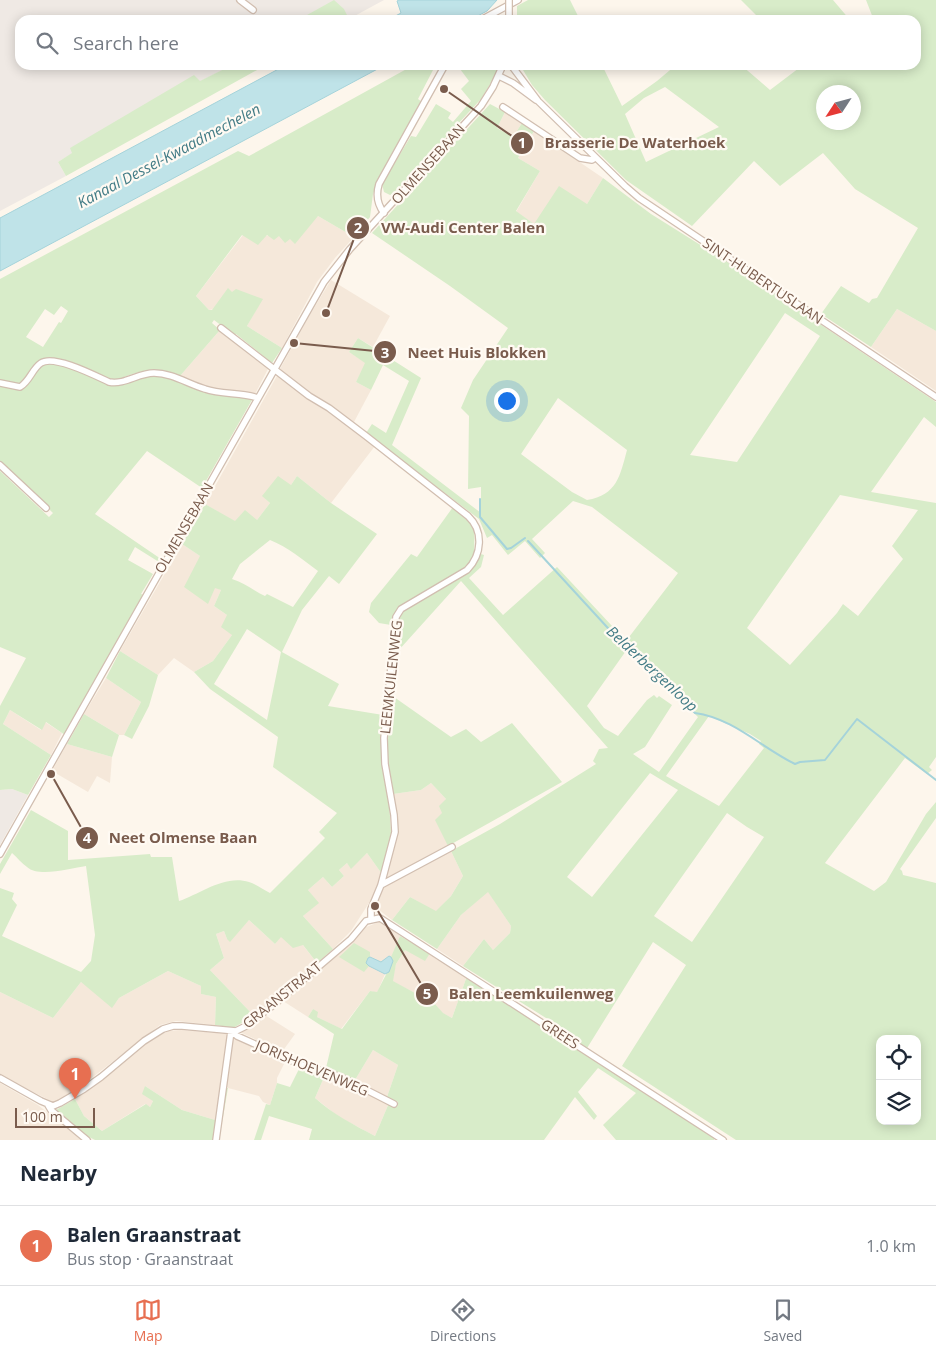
<!DOCTYPE html>
<meta charset="utf-8">
<style>
:root{--surface:#fff;--page:#f2f2f3;--text:#1f2937;--muted:#747a83;--line:#e0e1e3;--accent:#e76f51}
body{margin:0;font-family:"Open Sans",sans-serif;background:var(--page);color:var(--text)}
.controls{position:absolute;right:15px;bottom:15px;display:grid;overflow:hidden;border-radius:10px;box-shadow:0 2px 12px #0003}
.controls button{width:45px;height:45px;display:grid;place-items:center;padding:0;border:0;border-bottom:1px solid var(--line);background:var(--surface);color:var(--text);font:25px sans-serif}
.compass{position:absolute;left:816px;top:85px;width:45px;height:45px;border-radius:50%;background:var(--surface);box-shadow:0 2px 12px #0003;rotate:234deg}
.scale{position:absolute;left:15px;bottom:12px;width:80px;box-sizing:border-box;padding-left:5px;border:2px solid #7a5c4d;border-top:0;font-size:14px;line-height:18px;white-space:nowrap;color:#7a5c4d;-webkit-text-stroke:4px #fffaf3;paint-order:stroke}
.you{position:absolute;left:506px;top:400px;width:18px;height:18px;margin:-12px;border:4px solid #fff;border-radius:50%;background:#1a73e8;box-shadow:0 0 0 8px #1a73e833}
.badge{display:grid;place-items:center;width:32px;height:32px;border-radius:50%;background:var(--accent);color:#fff;font-size:16px;font-weight:700}
.pin{position:absolute;translate:-50% -41px;filter:drop-shadow(0 1px 2px #0008)}
.pin::after{content:'';position:absolute;top:26px;width:18px;height:15px;background:inherit;clip-path:polygon(0 0,100% 0,50% 100%)}
.list{margin:0;padding:0;list-style:none}
h2{display:flex;justify-content:space-between;align-items:center;height:65px;margin:0;padding:0 20px;font-size:21px}
h2 small{font-size:16px;font-weight:400;color:var(--muted)}
.list li{display:grid;grid-template-columns:32px 1fr auto;gap:15px;align-items:center;box-sizing:border-box;height:80px;padding:0 20px;border-top:1px solid var(--line)}
.list b{display:block;font-size:19px;white-space:nowrap}
.list p{margin:0;font-size:16px;white-space:nowrap;color:var(--muted)}
.list em{font-size:16px;font-style:normal;color:var(--muted)}
.icon{flex:none;width:28px;height:28px;fill:none;stroke:currentColor;stroke-width:2;stroke-linecap:round;stroke-linejoin:round}
.map{position:relative;flex:none;width:936px;height:1140px;overflow:hidden}
.search{position:absolute;background:var(--surface);box-shadow:0 2px 12px #0003;left:15px;right:15px;top:15px;height:55px;display:flex;align-items:center;gap:12px;box-sizing:border-box;padding:0 18px;border-radius:15px;color:var(--muted);font-size:19px}
.sheet{height:145px;background:var(--surface)}
nav{display:flex;justify-content:space-around;align-items:center;box-sizing:border-box;height:70px;border-top:1px solid var(--line);background:var(--surface);font-size:14px;color:var(--muted)}
nav a{display:grid;justify-items:center;gap:2px}
nav .on{color:var(--accent)}
.map>svg:first-child{display:block}
.residential{fill:#f5e8da}
.industrial{fill:#efe9e4}
.green{fill:#d8ecc9;fill-rule:evenodd}
.water{fill:#bfe3e8;stroke:#a5d3da}
.lines{fill:none;stroke-linecap:round;stroke-linejoin:round}
.stream{stroke:#a5d3da;stroke-width:2}
.minor-casing{stroke:#d1beb0;stroke-width:8}
.minor{stroke:#fff;stroke-width:5.5}
.minor-bridge-casing{stroke:#d1beb0;stroke-width:8;stroke-linecap:butt}
.minor-bridge{stroke:#fff;stroke-width:5.5}
.labels{text-anchor:middle;stroke-width:4.5;stroke-linejoin:round;paint-order:stroke}
.street-label{font-size:14px;fill:#7a5c4d;stroke:#fffaf3}
.water-label{font-size:15px;font-style:italic;fill:#437c86;stroke:#fffaf3}
.leader{fill:none;stroke:#7a5c4d;stroke-width:2}
.callout-dot{fill:#7a5c4d;stroke:#fffaf3;stroke-width:2}
.mark-label{font-size:15px;text-anchor:middle;font-weight:bold;fill:#fff}
.callout-label{font-size:15px;text-anchor:middle;font-weight:bold;fill:#7a5c4d;stroke:#fffaf3;stroke-width:4.5;stroke-linejoin:round;paint-order:stroke}
</style>
<div class="map">
<svg width="936" height="1140" viewBox="0 0 936 1140">
<rect width="100%" height="100%" fill="#fdf6ec"/>
<path class="residential" d="M505 112 522 123 513 137 497 128Z
M534 131 603 178 587 204 534 224 516 212 540 171 518 158Z
M318 216 354 237 335 258 317 282 282 348 247 326 262 299 209 310 196 296 243 235 279 236Z
M331 280 390 316 373 347 358 338 349 352 366 363 356 382 371 390 354 422 302 387 280 369 308 318Z
M897 309 936 331V391L871 347Z
M220 330 269 367 253 398 179 382 180 376Z
M278 374 375 446 331 503 297 476 291 485 263 496 270 503 257 520 235 522 205 504Z
M182 544 200 556 216 587 221 590 214 606 227 615 232 635 213 661 194 672 174 658 158 675 120 651Z
M106 678 141 702 124 735H119L84 714Z
M10 710 41 730 45 722 62 733 51 755 3 724Z
M67 744 112 757 110 783 97 776 88 792 52 771Z
M431 783 446 799 442 813 448 846 387 879 386 878 397 839 393 794 421 790Z
M451 851 463 876 451 896 436 912 410 897 392 920 374 906 385 886Z
M367 853 382 874 376 892 351 931 333 949 303 916 318 903 308 890 323 877 332 887 344 876 339 870 347 863 351 868Z
M488 891 511 926 510 933 493 950 484 939 463 966 437 949 461 915Z
M249 920 275 944 281 936 302 944 317 963 254 1016 210 970 224 958 216 934 224 931 227 939Z
M379 922 386 924 400 936 392 956 393 959 389 972 385 974 377 993 370 991 341 1029 317 1017 313 1009 308 1017 283 1001 352 943 364 928Z
M405 950 430 953 467 976 452 1018 442 1013 435 1004 392 981 396 964Z
M168 971 201 986V994L216 997 215 1025 176 1021 160 1025 89 1080 61 1099 53 1102 0 1075V992L53 1018 81 982 116 1002 119 998Z
M265 1015 295 1034 282 1052 240 1032 249 1028Z
M180 1030 228 1034 222 1087 215 1120 182 1110 145 1086 153 1101 150 1107 145 1104 102 1131 84 1116 75 1099 104 1079 140 1048 155 1038 168 1031Z
M232 1037 286 1060 277 1078V1083L270 1105 263 1102 259 1096 228 1088 226 1085Z
M373 1050 398 1065 387 1097 355 1080Z
M325 1075 362 1089 389 1103 375 1136 339 1117 315 1098Z
M0 1083 38 1105 82 1140H0Z"/>
<path class="industrial" d="M0 0H384L349 19 347 15 302 18 298 20H20V65H232L71 148 73 153 58 162 66 176 0 211Z
M12 789 28 795 0 845V790Z"/>
<path class="green" d="M334 0 344 9 349 19 298 20Z
M528 0H570L580 20H517V6Z
M741 0H833L850 20H761Z
M866 0H936V331L897 309 871 347 821 314 841 286 869 303 872 299 877 298 918 228 855 189 823 153 780 186 754 161 692 226 626 180 545 100 532 85 520 65H602L622 106 657 81 676 65H741L770 90 803 65H916V20H870L873 18ZM665 87 719 127 646 162 625 114 644 98ZM824 92H854V122H824Z
M232 65H266L66 176 58 162 72 153 70 148 194 75 200 81Z
M431 65 433 70 418 99 422 102 378 181 373 194 370 217 354 237 318 216 295 244 290 239 285 243 279 236 274 240 267 235 258 245 242 235 196 296 209 310H212L228 288 232 292 236 289 263 299 247 326 282 348 272 363 236 334 235 336 214 320 212 323 220 330 180 376C158 365 141 370 119 379L159 374 196 388 253 398 202 488 147 451 95 514 161 559 159 562 135 547 128 560 153 574 141 594 144 595 65 735 46 722 42 730 10 710 3 724 51 755 28 795 12 789 0 790V706L26 658 0 647V471L49 517 53 513 0 462V279L238 151 249 156 412 66ZM61 306 68 311 61 323 59 322 43 347 26 337 45 309 54 315Z
M457 65H498L495 76 481 99 394 193 390 195 384 192 382 184 411 136 416 137 436 104 451 113 448 118 453 122 471 101 461 89 469 81Z
M490 104 505 112 497 128 513 137 522 123 534 131 518 158 540 171 516 211 534 224 559 186 587 204 603 178 651 214 726 261 936 402V427L924 417 871 492 936 503V757L929 767 932 770 927 774 905 758 825 863 874 891 886 882 926 814 936 802V818L900 869 902 871 903 875 936 883V1140H736L622 1066 686 965 653 942 584 1053 715 1138 714 1140H616L603 1125 636 1093 598 1068 578 1092 597 1116 594 1120 575 1097 544 1140H309L312 1129 269 1116 261 1140H254L266 1104 270 1105 277 1083 290 1087 300 1067 325 1075 315 1098C333 1114 354 1125 375 1136L389 1103 397 1107 398 1102 387 1097 398 1065 373 1050 355 1080 326 1068 334 1034 308 1017 313 1009 318 1012 317 1017 342 1029 370 991 377 992 393 961 391 957 400 936 430 953 425 961 405 950 396 964 393 981 435 1004 443 1013 452 1018 467 976 550 1029 554 1023 463 966 484 939 493 950 510 933 511 926 488 892 461 915 437 949 392 920 410 897 436 911 451 896 463 876 451 851 500 824 596 764 593 761 599 749 608 748 461 581 398 651 394 697 451 737 466 729 481 742 512 723 562 782 448 846 435 820 442 813 439 806 446 799 431 783 421 790 393 794 388 763V739L397 626 379 623 369 612 371 603 411 554 417 557 453 507C476 524 475 524 474 552L484 555 481 567 469 578 503 615 557 567 626 641 678 573 592 507 573 501 532 539 545 553 540 558 525 541 508 555 492 535 487 538 479 519 366 433 372 424 386 433 409 381 383 365 371 390 356 382 365 363 349 352 358 338 421 378 392 445 481 513V487L468 489 469 416 461 408 473 380 508 328 450 286 372 233ZM785 313 820 336 737 462 690 455ZM558 398 627 450C620 476 617 495 587 500L572 492 521 454ZM840 495 918 510 892 546 903 559 858 616 843 604 837 613 790 665 747 628ZM628 648 677 694 676 696 698 717 659 772 633 754 645 747 672 705 659 696 657 698 654 695 647 700 618 736 604 728 587 706ZM709 716 750 734 761 741 759 744 764 748 719 806 666 776ZM650 773 678 790 592 897 567 877ZM727 813 747 827 764 837 692 942 654 916ZM880 1039H917V1121H880Z
M278 476 291 485 297 476 331 503 377 534 339 584 329 576 302 610 282 652 339 684 328 706 383 715 382 744 389 800 391 833 382 874 367 853 351 869 347 863 339 870 344 876 332 887 323 877 308 890 319 903 303 916 333 949 317 963 303 945 293 948 281 937 275 944 249 920 230 942 227 939 224 931 216 934 224 958 210 970 254 1016 233 1028 215 1025 216 997 201 994V986L168 971 119 998 112 1008 81 982 53 1018 0 992V888L14 893 12 899 17 905 2 936 81 972 91 961 95 935 86 866C71 868 39 878 27 867 21 863 18 858 12 853L0 874V864L31 810 68 831V860L150 854 151 857H172L179 901C200 894 225 874 249 882 256 884 264 890 270 893L325 838 319 832 337 813 273 767 278 737 210 689 194 672 213 661 232 635 221 627 227 615 214 606 221 590 215 588 208 604 184 587 200 556 182 544 205 504 235 521 245 510 257 520 270 503 262 496ZM270 540C288 547 303 560 318 571L293 607 267 594 265 596C254 591 245 583 232 579L240 564ZM247 629 281 652 267 720 214 684Z
M120 651 158 675 149 706 132 739 124 735 141 702 106 678Z
M84 714 119 735 112 757 67 744Z
M354 943 370 952V957L368 958 366 963 369 966 364 972 339 957Z
M145 1086 182 1110 215 1120 222 1087 228 1088 219 1140H95L87 1136 56 1110 75 1099 84 1116 102 1131 146 1104 150 1107 153 1101 142 1094Z"/>
<path class="water" d="M399 0H497L487 11 470 20H388L401 13 397 1Z
M286 65H385L0 271V218Z
M389 956 391 957 393 961 389 972 385 974 369 966 366 963 368 958 370 957 381 962Z"/>
<g class="lines">
<path class="stream" d="M480 499V517L507 549 511 548 525 538
M528 541 629 651 695 713C733 718 762 748 795 764L800 762 825 760 857 719 936 780"/>
<g class="minor-casing">
<path id="minor" d="M240 0 253 10
M481 20 518 0
M511 65 538 101 625 186 639 198 936 397
M499 76 513 83 536 100
M503 107 580 158 592 160 595 158
M384 213C377 204 376 194 379 184L445 65
M221 328 309 396 329 408 366 436 468 516C484 531 482 555 467 570L401 609 396 617 384 738 385 764 394 815 395 832 381 885 371 909V919
M0 383 20 387C30 381 32 369 41 363 54 354 96 376 109 382 125 385 138 373 154 373 172 373 188 384 205 389 222 395 241 392 258 398
M0 465 46 508
M0 854 324 282 350 249 481 106 493 87 503 65
M381 885 452 847
M231 1031 237 1036 299 1064 341 1077 394 1104
M0 1078 41 1101 53 1106 60 1103 84 1089 101 1077 144 1041 163 1029 173 1026H182L236 1031 246 1026 276 1003 351 939 366 921 380 918 723 1140
M48 1105 51 1110 87 1140
M216 1140 231 1031"/>
</g>
<use href="#minor" class="minor"/>
<g class="minor-bridge-casing">
<path id="minor-bridge" d="M509 0V20"/>
</g>
<use href="#minor-bridge" class="minor-bridge"/>
</g>
<g class="labels">
<g class="street-label">
<text transform="translate(428 164) rotate(-48)" y="5">OLMENSEBAAN</text>
<text transform="translate(763 281) rotate(34)" y="5">SINT-HUBERTUSLAAN</text>
<text transform="translate(184 528) rotate(-60)" y="5">OLMENSEBAAN</text>
<text transform="translate(391 677) rotate(-84)" y="5">LEEMKUILENWEG</text>
<text transform="translate(282 995) rotate(-39)" y="5">GRAANSTRAAT</text>
<text transform="translate(560 1034) rotate(33)" y="5">GREES</text>
<text transform="translate(312 1068) rotate(23)" y="5">JORISHOEVENWEG</text>
</g>
<g class="water-label">
<text transform="translate(169 156) rotate(-28)" y="5">Kanaal Dessel-Kwaadmechelen</text>
<text transform="translate(652 669) rotate(43)" y="5">Belderbergenloop</text>
</g>
</g>
<path class="leader" d="M444 89L522 143M326 313L358 228M294 343L385 352M51 774L87 838M375 906L427 994"/>
<g class="callout-dot">
<circle cx="444" cy="89" r="5"/>
<circle cx="326" cy="313" r="5"/>
<circle cx="294" cy="343" r="5"/>
<circle cx="51" cy="774" r="5"/>
<circle cx="375" cy="906" r="5"/>
<circle cx="522" cy="143" r="12"/>
<circle cx="358" cy="228" r="12"/>
<circle cx="385" cy="352" r="12"/>
<circle cx="87" cy="838" r="12"/>
<circle cx="427" cy="994" r="12"/>
</g>
<g class="mark-label">
<text x="522" y="148">1</text>
<text x="358" y="233">2</text>
<text x="385" y="358">3</text>
<text x="87" y="843">4</text>
<text x="427" y="999">5</text>
</g>
<g class="callout-label">
<text x="635" y="148">Brasserie De Waterhoek</text>
<text x="463" y="233">VW-Audi Center Balen</text>
<text x="477" y="358">Neet Huis Blokken</text>
<text x="183" y="843">Neet Olmense Baan</text>
<text x="531" y="999">Balen Leemkuilenweg</text>
</g>
</svg>
<div class="controls">
<button><svg class="icon" aria-label="locate" viewBox="0 0 24 24"><circle cx="12" cy="12" r="6"/><path d="M12 2v4M12 18v4M2 12h4M18 12h4"/></svg></button>
<button><svg class="icon" aria-label="layers" viewBox="0 0 24 24"><path d="M12 4l9 5-9 5-9-5zM3 14l9 5 9-5"/></svg></button>
</div>
<svg class="compass" viewBox="-18 -18 36 36"><path d="M0-13l5 13h-10z" fill="#e53935"/><path d="M0 13l5-13h-10z" fill="#747a83"/></svg>
<div class="scale">100 m</div>
<div class="you"></div>
<div class="pin badge" style="left:75px;top:1099px">1</div>
<div class="search"><svg class="icon" aria-label="search" viewBox="0 0 24 24"><circle cx="10" cy="10" r="6"/><path d="M15 15l6 6"/></svg>Search here</div>
</div>
<section class="sheet">
<h2>Nearby<small></small></h2>
<ul class="list">
<li><span class="badge">1</span><div><b>Balen Graanstraat</b><p>Bus stop · Graanstraat</p></div><em>1.0 km</em></li>
</ul>
</section>
<nav>
<a class="on"><svg class="icon" aria-label="map" viewBox="0 0 24 24"><path d="M3 6l6-2 6 2 6-2v14l-6 2-6-2-6 2zM9 4v14M15 6v14"/></svg>Map</a>
<a><svg class="icon" aria-label="directions" viewBox="0 0 24 24"><path d="M12 3l9 9-9 9-9-9zM9 14v-3h6M13 9l2 2-2 2"/></svg>Directions</a>
<a><svg class="icon" aria-label="saved" viewBox="0 0 24 24"><path d="M7 4h10v16l-5-4-5 4z"/></svg>Saved</a>
</nav>
